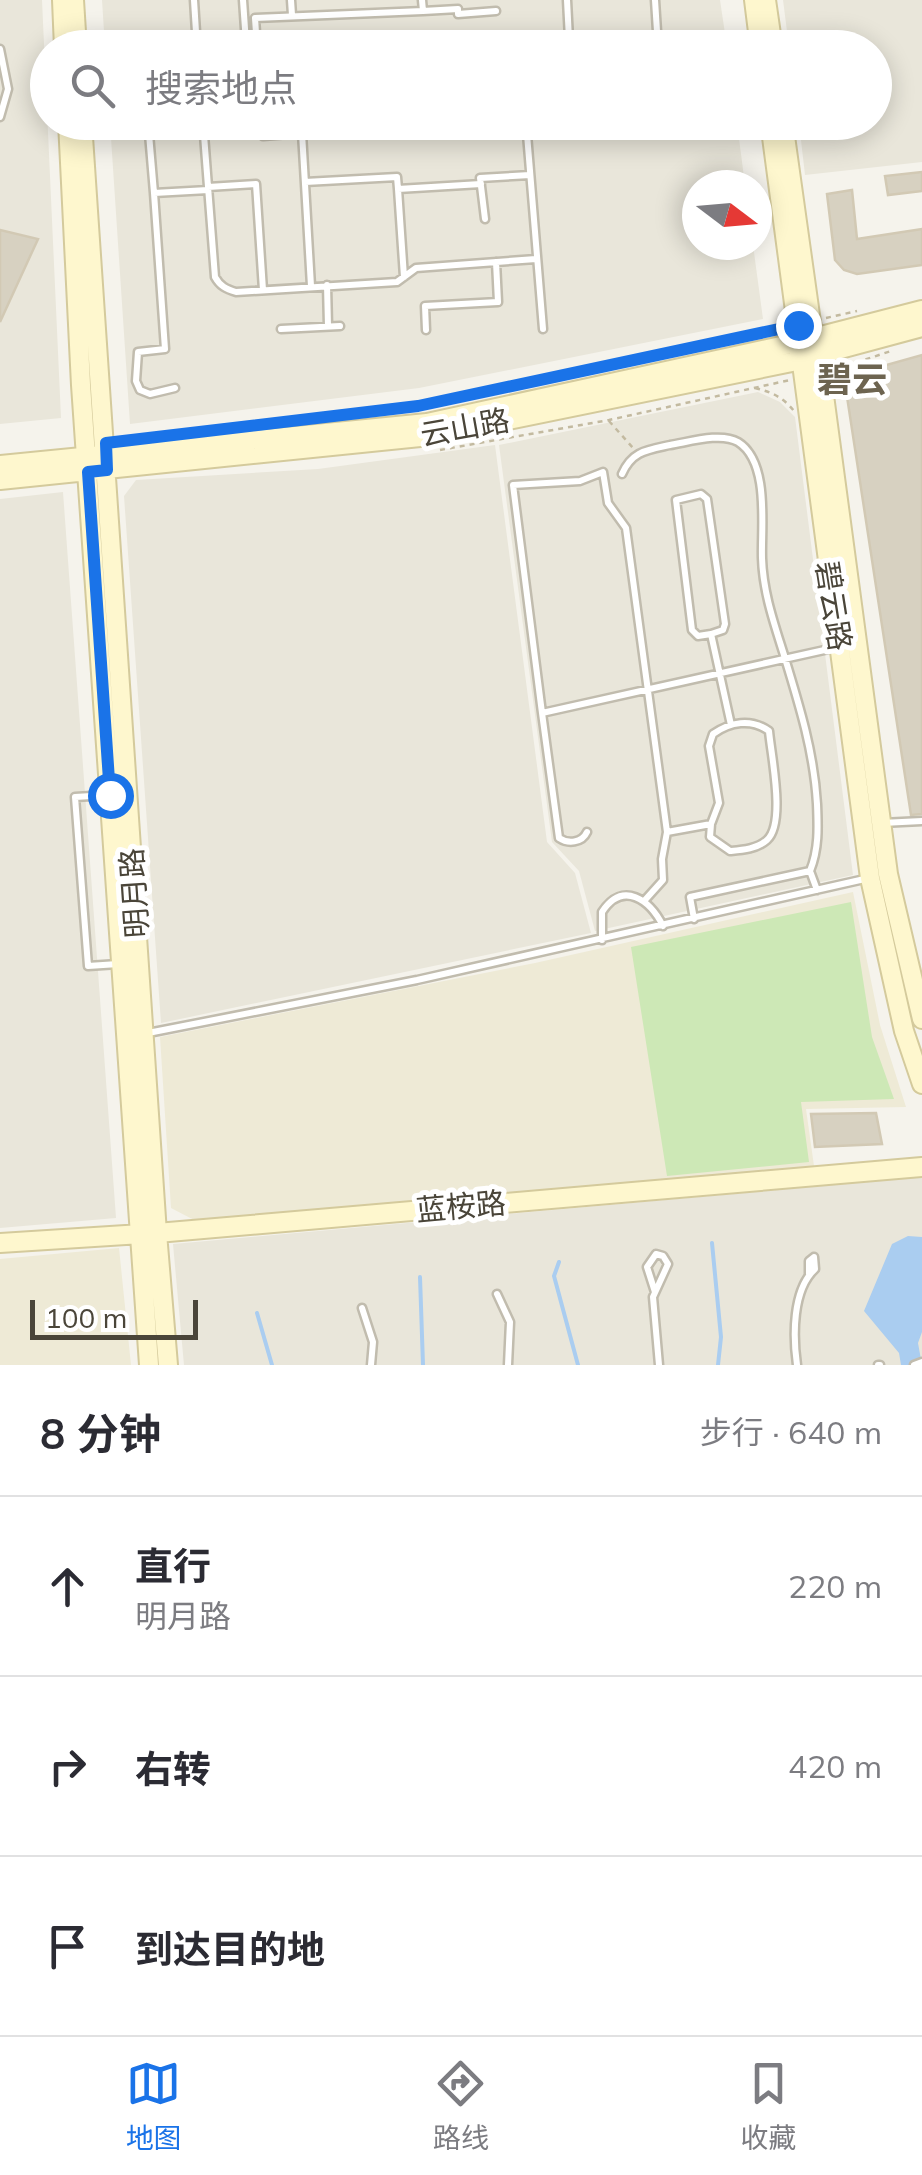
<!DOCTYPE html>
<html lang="zh">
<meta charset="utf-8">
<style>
:root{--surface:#fff;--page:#f7f7f7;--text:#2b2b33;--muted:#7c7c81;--line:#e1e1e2;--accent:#1a73e8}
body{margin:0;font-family:Mulish,"Noto Sans SC",sans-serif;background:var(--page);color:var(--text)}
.compass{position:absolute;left:682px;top:170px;width:90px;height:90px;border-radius:50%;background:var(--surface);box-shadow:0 5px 25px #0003;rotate:106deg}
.scale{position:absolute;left:30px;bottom:25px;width:168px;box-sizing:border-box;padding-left:10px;border:5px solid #4a4539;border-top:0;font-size:28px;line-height:35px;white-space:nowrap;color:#4a4539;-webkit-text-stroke:8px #fff;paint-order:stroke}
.stop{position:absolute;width:30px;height:30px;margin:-22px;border:8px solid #1a73e8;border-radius:50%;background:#fff}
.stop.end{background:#1a73e8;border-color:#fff;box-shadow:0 2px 10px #0008}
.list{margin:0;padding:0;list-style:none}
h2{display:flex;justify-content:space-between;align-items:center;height:130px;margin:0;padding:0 40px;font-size:42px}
h2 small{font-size:32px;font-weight:400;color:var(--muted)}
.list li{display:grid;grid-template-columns:65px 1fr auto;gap:30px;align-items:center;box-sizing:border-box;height:180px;padding:0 40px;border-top:2px solid var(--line)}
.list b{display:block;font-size:38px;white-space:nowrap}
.list p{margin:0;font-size:32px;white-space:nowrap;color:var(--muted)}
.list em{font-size:32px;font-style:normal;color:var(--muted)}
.icon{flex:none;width:55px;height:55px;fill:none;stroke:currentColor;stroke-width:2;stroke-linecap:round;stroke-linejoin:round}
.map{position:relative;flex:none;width:922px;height:1365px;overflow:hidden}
.search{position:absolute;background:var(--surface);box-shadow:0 5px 25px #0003;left:30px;right:30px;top:30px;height:110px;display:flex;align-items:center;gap:25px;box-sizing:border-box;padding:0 35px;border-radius:55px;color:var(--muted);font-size:38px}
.sheet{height:670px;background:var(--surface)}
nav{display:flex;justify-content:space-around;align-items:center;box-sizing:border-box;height:140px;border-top:2px solid var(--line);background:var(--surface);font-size:28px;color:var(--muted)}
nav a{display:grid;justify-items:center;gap:5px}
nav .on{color:var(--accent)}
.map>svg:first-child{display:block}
.residential{fill:#e9e6da}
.education{fill:#eeead6}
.green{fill:#cde8b6}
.water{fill:#aacdf0}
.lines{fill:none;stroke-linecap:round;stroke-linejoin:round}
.stream{stroke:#aacdf0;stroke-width:4}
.building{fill:#d7d1c1;stroke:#d2c9b4;stroke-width:2.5}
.lane-casing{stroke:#c1bcae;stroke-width:11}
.secondary-casing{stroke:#d4ca9c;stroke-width:22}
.path{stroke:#c3baa0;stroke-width:2.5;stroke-dasharray:5 5;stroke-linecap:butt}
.lane{stroke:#fff;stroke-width:6}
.secondary{stroke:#fef7ce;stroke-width:18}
.route{stroke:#1a73e8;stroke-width:12}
.labels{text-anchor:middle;stroke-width:10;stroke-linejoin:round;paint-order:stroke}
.street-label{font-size:30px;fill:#4a4539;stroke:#fff}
.quarter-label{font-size:35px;font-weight:bold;fill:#6d6450;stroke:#fff}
</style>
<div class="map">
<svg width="922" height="1365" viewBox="0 0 922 1365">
<rect width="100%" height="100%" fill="#f5f3ec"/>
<path class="residential" d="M0 0H42L61 418 0 424Z
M102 0H720L727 47H105Z
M783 0H922V162L805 175 799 123 874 122V48L789 47Z
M110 123H737L745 185H697V245H753L763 319 419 388 130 424Z
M758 392 780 402 795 417 853 875 595 931 579 871 552 842 499 445Z
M495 445 547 842 575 873 591 933 161 1023 124 496 136 480 318 469Z
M63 492 116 1218 0 1228V499Z
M922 1177V1365H184L173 1244Z"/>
<path class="education" d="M853 892 880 1025 906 1107 806 1109 814 1166 196 1221 171 1208 160 1037 535 963Z
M119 1248 131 1365H0V1259Z"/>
<path class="green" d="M851 902 872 1037 894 1099 801 1102 809 1162 667 1176 631 947Z"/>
<path class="water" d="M908 1236 922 1237V1332L918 1343 922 1365H901L899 1353 864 1311 892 1244Z"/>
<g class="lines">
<path class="stream" d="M712 1243 721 1337 718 1365
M559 1262 554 1276 578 1365
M420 1277 423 1365
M257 1313 272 1365"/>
</g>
<path class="building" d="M922 172V191L888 195 885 176Z
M852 190 857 239 922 229V265L857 274 844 270 835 260 827 194Z
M0 230 38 239 0 322Z
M922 355V814L911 815 844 377Z
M876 1113 882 1144 815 1147 811 1114Z"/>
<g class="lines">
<g class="lane-casing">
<path id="lane" d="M194 0 197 48
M243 0 246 43
M291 0 292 15
M422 0 423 11 458 9V14L496 11
M567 0 569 39
M655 0 658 47
M257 48 255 18 423 11
M0 49 8 89 0 117
M148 122 154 193 208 190
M203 122 215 277C220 286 226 289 236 292L397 282 416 268 536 259
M262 122 263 136 302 133 311 286
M526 122 543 329
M305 182 397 177 398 189
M208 187 256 184 263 290
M154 193 165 349 138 352 136 381 140 390 150 394 175 388
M485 219 480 178 530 175
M404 277 398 189 481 184
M327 285 328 326
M281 329 340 326
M426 330 425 306 498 302 496 262
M622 474C632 451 647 450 670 445 689 442 721 432 738 442 770 462 761 527 762 558 763 592 774 623 784 655 799 704 814 752 817 804 818 827 819 849 810 871L690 897 694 919
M711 634 723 630 725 624 707 499 701 494 676 500 692 630 698 636 711 634 731 725
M542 713 513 485 580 481 603 472 608 503 626 528 667 832 662 859 663 880 645 900
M108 795 75 797 88 966 118 964
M882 823 922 821
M587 832C582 843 568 844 559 838L542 713 838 647
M667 832 711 824 719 803 709 746 713 734C730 722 751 718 769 731 771 755 786 823 767 840 757 849 742 850 730 851L710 837 711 824
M810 871 817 890
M602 940V912C623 880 650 900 663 926
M148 1033 417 980 869 878
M655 1292 647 1267 656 1254 663 1256 668 1264 653 1297 659 1365
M497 1294 510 1322 508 1365
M362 1308 373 1342 371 1365
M797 1365C793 1337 792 1290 815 1269L814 1257 809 1261V1274
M878 1365H880
M914 1365 922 1362"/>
</g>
<g class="secondary-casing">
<path id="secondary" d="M62 0 64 48
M74 0 77 48
M754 0 760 48
M766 0 773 48
M68 122 81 385 149 1365
M82 122 157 1233 168 1365
M770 122 870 878 904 1031 922 1084
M783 122 811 322 821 373 888 874 922 1019
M0 465 427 423 790 344 922 310
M0 480 430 436 792 362 922 327
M0 1243 157 1233 922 1167"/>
</g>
<path class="path" d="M826 318 857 311
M837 369 891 351
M755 388C771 392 783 397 794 411
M301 420 418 406 784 328
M609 421 633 448
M440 450 609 420 790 380"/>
<use href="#lane" class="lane"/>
<use href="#secondary" class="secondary"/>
</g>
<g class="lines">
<path class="route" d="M110 795 88 472 107 470 106 443 418 406 798 325"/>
</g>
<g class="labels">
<g class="street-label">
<text transform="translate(465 428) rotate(-10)" y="10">云山路</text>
<text transform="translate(833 606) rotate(81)" y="10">碧云路</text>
<text transform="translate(135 893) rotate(-94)" y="10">明月路</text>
<text transform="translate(461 1207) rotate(-5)" y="10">蓝桉路</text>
</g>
<g class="quarter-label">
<text x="852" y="392">碧云</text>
</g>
</g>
</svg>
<svg class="compass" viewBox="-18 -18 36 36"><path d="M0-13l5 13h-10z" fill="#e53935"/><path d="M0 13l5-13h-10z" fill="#7c7c81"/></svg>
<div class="scale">100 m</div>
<div class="stop" style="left:110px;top:795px"></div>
<div class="stop end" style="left:798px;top:325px"></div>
<div class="search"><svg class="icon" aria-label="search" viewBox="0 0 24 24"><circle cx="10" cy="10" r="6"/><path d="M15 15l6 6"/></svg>搜索地点</div>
</div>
<section class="sheet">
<h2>8 分钟<small>步行 · 640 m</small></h2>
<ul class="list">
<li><svg class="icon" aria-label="ahead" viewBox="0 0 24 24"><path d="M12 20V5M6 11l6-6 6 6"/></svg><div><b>直行</b><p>明月路</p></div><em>220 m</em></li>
<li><svg class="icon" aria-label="right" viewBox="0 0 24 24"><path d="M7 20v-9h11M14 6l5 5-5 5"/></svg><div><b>右转</b></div><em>420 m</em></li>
<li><svg class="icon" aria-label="arrive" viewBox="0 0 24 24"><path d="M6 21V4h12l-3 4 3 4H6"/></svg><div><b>到达目的地</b></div></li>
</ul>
</section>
<nav>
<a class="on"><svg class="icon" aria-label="map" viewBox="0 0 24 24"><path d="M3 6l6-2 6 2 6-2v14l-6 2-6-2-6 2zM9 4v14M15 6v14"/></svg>地图</a>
<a><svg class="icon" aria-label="directions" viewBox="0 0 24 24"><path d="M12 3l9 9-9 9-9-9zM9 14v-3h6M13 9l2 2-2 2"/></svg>路线</a>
<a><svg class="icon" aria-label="saved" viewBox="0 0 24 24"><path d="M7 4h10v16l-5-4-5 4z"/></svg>收藏</a>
</nav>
